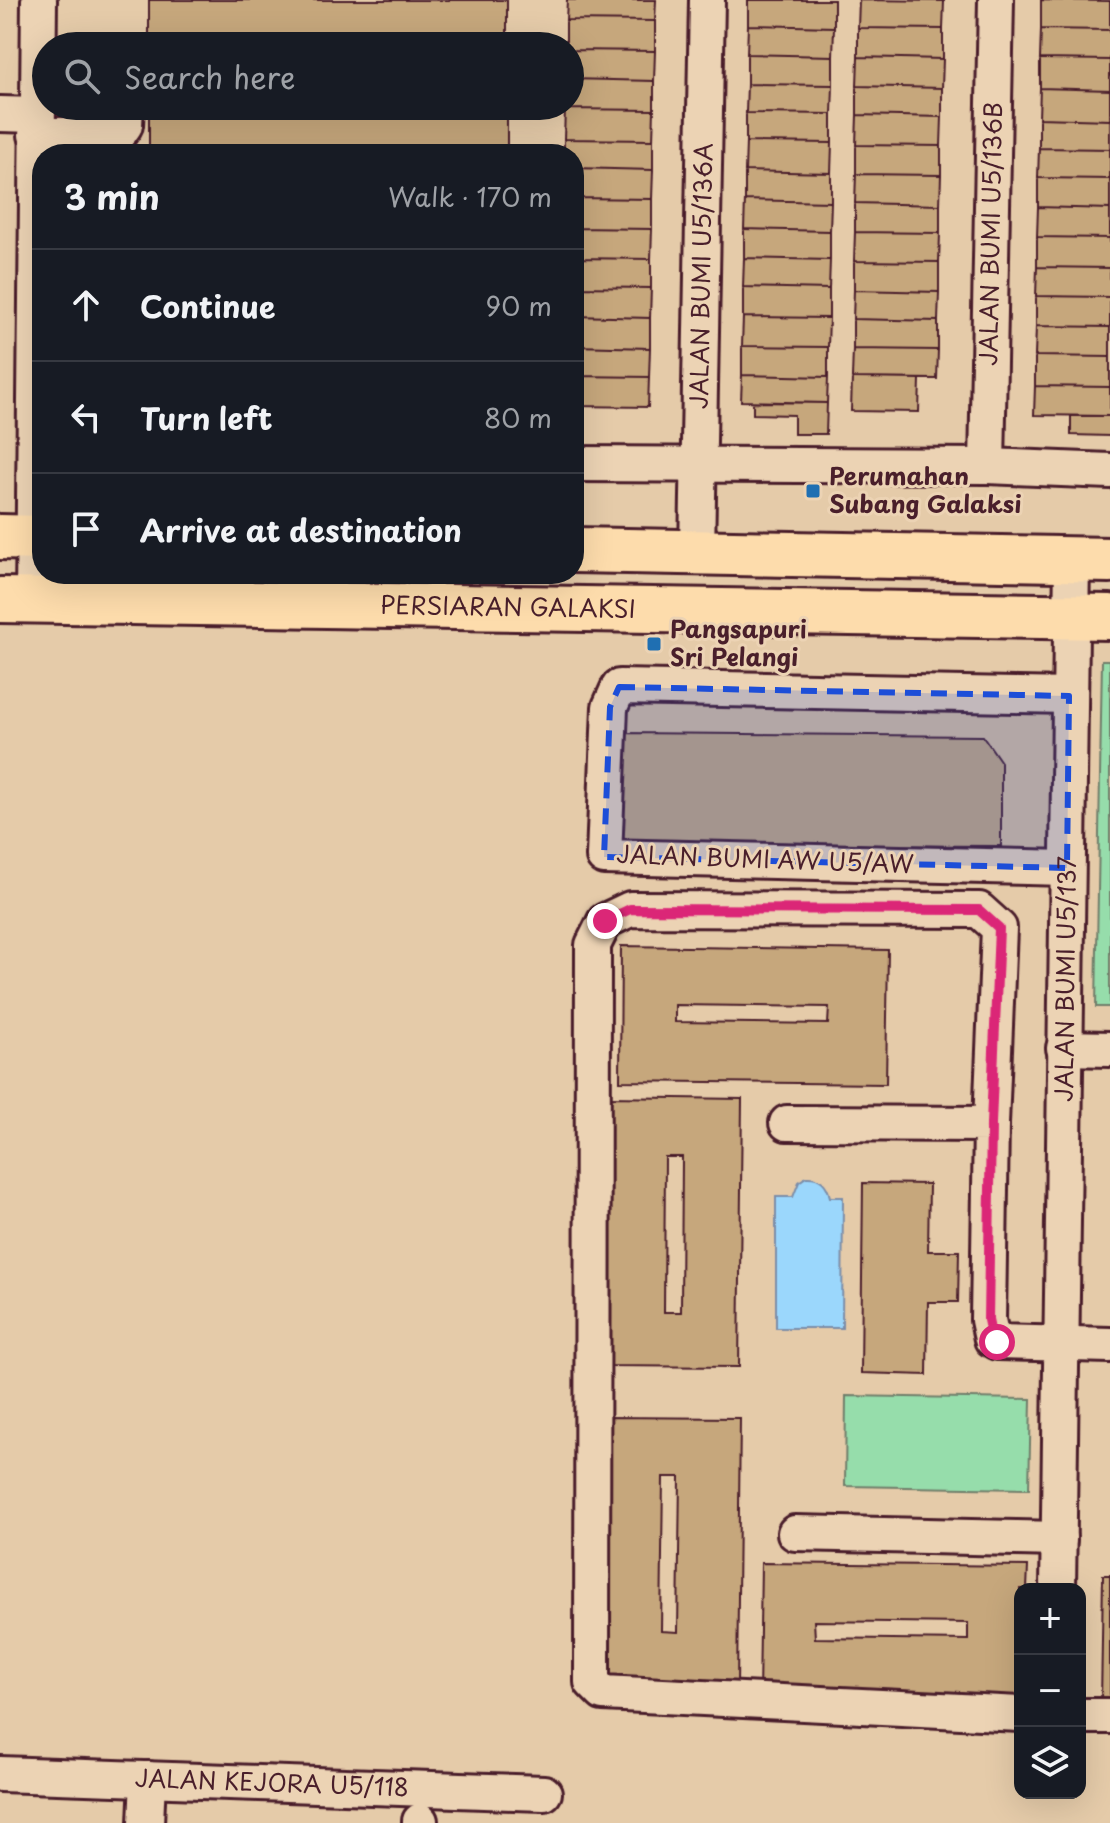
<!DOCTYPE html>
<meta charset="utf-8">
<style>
:root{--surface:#171b24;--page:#242831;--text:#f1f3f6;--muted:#9ea1a6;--line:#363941}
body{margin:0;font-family:"Playpen Sans",sans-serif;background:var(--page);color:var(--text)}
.controls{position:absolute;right:24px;bottom:24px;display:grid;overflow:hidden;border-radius:16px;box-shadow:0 8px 32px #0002}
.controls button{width:72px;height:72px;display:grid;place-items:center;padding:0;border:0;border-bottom:2px solid var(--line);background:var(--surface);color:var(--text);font:40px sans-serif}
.stop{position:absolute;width:24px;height:24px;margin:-18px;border:6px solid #db2777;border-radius:50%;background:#fff}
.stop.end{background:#db2777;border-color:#fff;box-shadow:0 2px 8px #0008}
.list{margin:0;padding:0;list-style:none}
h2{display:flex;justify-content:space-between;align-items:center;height:104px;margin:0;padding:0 32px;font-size:34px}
h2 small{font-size:26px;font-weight:400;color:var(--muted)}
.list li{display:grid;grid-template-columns:52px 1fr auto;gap:24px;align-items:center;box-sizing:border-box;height:112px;padding:0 32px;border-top:2px solid var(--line)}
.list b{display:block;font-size:30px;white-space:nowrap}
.list em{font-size:26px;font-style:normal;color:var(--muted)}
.icon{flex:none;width:44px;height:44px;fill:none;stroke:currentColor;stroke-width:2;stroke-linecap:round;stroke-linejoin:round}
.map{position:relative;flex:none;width:1110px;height:1823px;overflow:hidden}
.search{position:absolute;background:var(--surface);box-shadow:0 8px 32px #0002;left:32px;top:32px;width:552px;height:88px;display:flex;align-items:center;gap:20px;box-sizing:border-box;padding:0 28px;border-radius:44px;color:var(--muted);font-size:30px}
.panel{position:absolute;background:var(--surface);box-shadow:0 8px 32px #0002;left:32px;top:144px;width:552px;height:440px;border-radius:32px}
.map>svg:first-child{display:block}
.built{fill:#d9bd9a}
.green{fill:#96ddab;stroke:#707e6b;stroke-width:2}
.water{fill:#9bd7fc;stroke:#7b8da8;stroke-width:2}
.building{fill:#c6a77c;stroke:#4a1f2b;stroke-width:2;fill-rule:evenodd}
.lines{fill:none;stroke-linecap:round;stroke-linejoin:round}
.minor-casing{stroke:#4a1f2b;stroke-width:40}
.major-casing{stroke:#4a1f2b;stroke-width:50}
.minor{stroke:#ecd3b4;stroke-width:34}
.major{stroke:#fddcac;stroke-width:44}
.route{stroke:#db2777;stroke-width:10}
.marked{fill:#1d4ed8;fill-opacity:0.2;stroke:#1d4ed8;stroke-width:6;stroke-dasharray:16 10;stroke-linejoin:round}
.poi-dot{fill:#1f6fb2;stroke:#ecd3b4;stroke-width:3}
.labels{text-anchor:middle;stroke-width:6;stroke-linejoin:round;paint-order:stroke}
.street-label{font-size:24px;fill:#4a1f2b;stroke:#ecd3b4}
.poi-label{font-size:24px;font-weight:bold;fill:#4a1f2b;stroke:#ecd3b4;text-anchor:start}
</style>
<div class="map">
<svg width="1110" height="1823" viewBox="0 0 1110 1823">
<rect width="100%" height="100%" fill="#e5cba9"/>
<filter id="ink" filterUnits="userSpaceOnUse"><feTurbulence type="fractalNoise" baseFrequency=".0125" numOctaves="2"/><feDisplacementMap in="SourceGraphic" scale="16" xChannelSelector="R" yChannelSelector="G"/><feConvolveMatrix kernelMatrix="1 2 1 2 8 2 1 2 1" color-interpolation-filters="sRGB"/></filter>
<g filter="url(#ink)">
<path class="built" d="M626 698 1057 707 1054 856 617 847Z"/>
<path class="green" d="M1102 660H1110V1007H1096Z
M846 1396 1031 1399 1029 1489 845 1486Z"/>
<path class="water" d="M806 1177C820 1176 827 1183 830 1197H843L842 1328H776V1197H793L799 1182Z"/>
<path class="building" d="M149 0H507V46H149Z
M567 0H656L655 21 566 20Z
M748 0H834V27L748 25Z
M859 0 944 1 943 29 858 28Z
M1041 0 1110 1V30L1041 29Z
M566 20 655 21V51L570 50V46H566Z
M748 25 834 27 833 56 747 54Z
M858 28 943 29V59L858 57Z
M1041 29 1110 30V60L1040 59Z
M570 50 655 51 654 81 570 79Z
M747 54 833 56V85L747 84Z
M858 57 943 59 942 88 857 86Z
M1040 59 1110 60V90L1040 88Z
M570 79 654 81V110L565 109V106H570Z
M747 84 833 85 832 114 746 113Z
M857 86 942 88V117L857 115Z
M1040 88 1110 90V120L1039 118Z
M149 106H507V154H149Z
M565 109 654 110 653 140 564 139Z
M746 113 832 114V143L746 142Z
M857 115 942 117 941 146 856 145Z
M1039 118 1110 120V149L1039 148Z
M564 139 653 140V170L574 168V154H564Z
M746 142 832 143 831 173 745 171Z
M856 145 941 146V175L856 174Z
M1039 148 1110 149V179L1038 178Z
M574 168 653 170 652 199 574 198Z
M745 171 831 173V202L745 200Z
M856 174 941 175 940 205 855 203Z
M1038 178 1110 179V209L1038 207Z
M574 198 652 199V229L574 228Z
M745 200 831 202 830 231 744 229Z
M855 203 940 205V233L855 232Z
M1038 207 1110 209V238L1037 237Z
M574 228 652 229 651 259 574 258Z
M744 229 830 231V260L744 258Z
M855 232 940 233 939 262 854 261Z
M1037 237 1110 238V268L1037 267Z
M574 258 651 259V288L574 287Z
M744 258 830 260 829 289 743 287Z
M854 261 939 262V292L854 290Z
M1037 267 1110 268V297L1036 296Z
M574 287 651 288 650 318 574 316Z
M743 287 829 289V318L743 317Z
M854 290 939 292 938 321 853 319Z
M1036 296 1110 297V327L1036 326Z
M574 316 650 318V348L574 346Z
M743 317 829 318 828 347 742 346Z
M853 319 938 321V350L853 349Z
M1036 326 1110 327V357L1035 356Z
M574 346 650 348 649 377 574 376Z
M742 346 828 347V377L742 375Z
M853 349 938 350 937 379 852 378Z
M1035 356 1110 357V387L1035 386Z
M742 375 828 377 827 403 741 401Z
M574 376 649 377 648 407 574 406Z
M852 378 920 379 919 412 851 411Z
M1035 386 1110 387V416L1034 415Z
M753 402 827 403 826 434H794V415L753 414Z
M1071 416H1110V436L1071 435Z
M622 733 983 736 1001 762V846L622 844Z
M621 946 888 950 886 1084 620 1081ZM675 1005 829 1007 828 1024 675 1022Z
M608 1097 742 1099 739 1367 605 1366ZM665 1157H682L681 1312H664Z
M863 1183 929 1184 928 1251H959L958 1302H928L927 1375 861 1373Z
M606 1417 740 1418 737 1687 603 1685ZM663 1477H680L678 1632 661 1631Z
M761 1563 1028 1566 1027 1589H1020V1701L759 1697ZM814 1621 968 1623V1640L815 1638Z
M1103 1575H1110V1704H1101Z"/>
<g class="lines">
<g class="minor-casing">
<g id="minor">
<path d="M0 114 36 115"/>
<path d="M36 135H118L125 125 126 106"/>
<path d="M574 464 987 466 1110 471"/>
<path id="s1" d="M987 466 996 0"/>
<path id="s2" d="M697 552 707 0"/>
<path d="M33 601 39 0"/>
<path d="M1067 868 604 857 610 707 619 687 1069 696"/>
<path d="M1064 1048 1110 1049"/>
<path d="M787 1123 991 1124 988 1320 992 1339 997 1342 1110 1345"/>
<path d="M991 1124 999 928 979 910 630 909 605 921 593 945 592 1682 603 1693 1020 1714"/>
<path d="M795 1533 1059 1539"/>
<path id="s3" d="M1058 1589 1072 559"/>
<path d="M1080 1716H1110"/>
<path id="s4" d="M0 1774 544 1793"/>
<path d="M146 1823 148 1779"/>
<path d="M420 1823V1821"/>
</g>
</g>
<g class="major-casing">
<g id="major">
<path d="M0 537 42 538"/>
<path d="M574 550 1110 560"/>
<path id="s5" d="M0 600 1110 617"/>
</g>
</g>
<use href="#minor" class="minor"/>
<use href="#major" class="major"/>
</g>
</g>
<g class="lines" filter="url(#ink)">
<path class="route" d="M605 921 630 909 979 910 999 928 991 1124 988 1320 992 1339 997 1342"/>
</g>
<path class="marked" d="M619 687 1069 696 1067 868 604 857 610 707Z"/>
<g class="poi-dot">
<rect x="805" y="483" width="16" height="16" rx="4"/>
<rect x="646" y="636" width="16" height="16" rx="4"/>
</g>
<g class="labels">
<g class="street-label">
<text dy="8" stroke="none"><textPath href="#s1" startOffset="232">JALAN BUMI U5/136B</textPath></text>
<text dy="8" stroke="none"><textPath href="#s2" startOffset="276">JALAN BUMI U5/136A</textPath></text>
<text dy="8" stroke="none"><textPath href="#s5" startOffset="508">PERSIARAN GALAKSI</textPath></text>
<text transform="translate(765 860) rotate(2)" y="8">JALAN BUMI AW U5/AW</text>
<text dy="8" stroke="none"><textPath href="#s3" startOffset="610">JALAN BUMI U5/137</textPath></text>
<text dy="8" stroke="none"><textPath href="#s4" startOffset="272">JALAN KEJORA U5/118</textPath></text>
</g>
<g class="poi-label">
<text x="829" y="485">Perumahan<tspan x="829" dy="28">Subang Galaksi</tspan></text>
<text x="670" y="638">Pangsapuri<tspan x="670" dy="28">Sri Pelangi</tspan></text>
</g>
</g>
</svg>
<div class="controls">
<button>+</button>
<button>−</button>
<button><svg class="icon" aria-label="layers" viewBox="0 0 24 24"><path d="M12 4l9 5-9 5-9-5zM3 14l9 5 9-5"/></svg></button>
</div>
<div class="stop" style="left:997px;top:1342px"></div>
<div class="stop end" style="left:605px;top:921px"></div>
<div class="search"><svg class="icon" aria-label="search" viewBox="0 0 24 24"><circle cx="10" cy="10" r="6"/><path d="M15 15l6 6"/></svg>Search here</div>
<section class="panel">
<h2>3 min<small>Walk · 170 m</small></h2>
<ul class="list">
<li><svg class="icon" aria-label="ahead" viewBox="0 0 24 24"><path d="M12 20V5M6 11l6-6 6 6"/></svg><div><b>Continue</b></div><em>90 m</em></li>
<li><svg class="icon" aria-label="left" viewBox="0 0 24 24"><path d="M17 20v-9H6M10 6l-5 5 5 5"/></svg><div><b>Turn left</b></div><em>80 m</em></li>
<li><svg class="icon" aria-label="arrive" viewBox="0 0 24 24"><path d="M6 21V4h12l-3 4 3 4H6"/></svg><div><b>Arrive at destination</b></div></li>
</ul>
</section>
</div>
